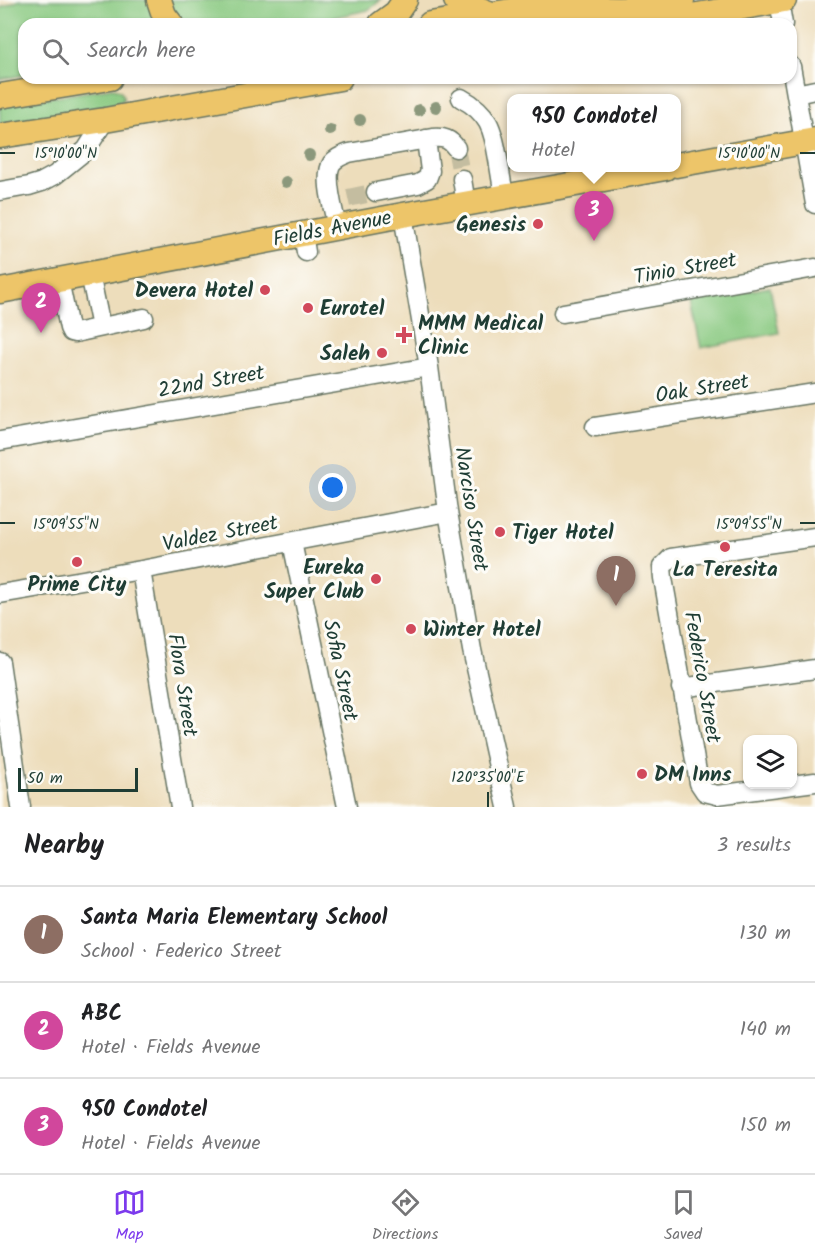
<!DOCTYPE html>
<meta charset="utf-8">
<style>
:root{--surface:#fff;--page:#f6f6f6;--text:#202124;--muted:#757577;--line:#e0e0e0;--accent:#7c3aed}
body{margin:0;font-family:Kalam,sans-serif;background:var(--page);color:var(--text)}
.controls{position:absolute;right:18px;bottom:18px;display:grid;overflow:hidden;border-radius:12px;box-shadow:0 2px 4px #0004}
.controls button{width:54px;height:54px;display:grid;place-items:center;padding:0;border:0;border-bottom:2px solid var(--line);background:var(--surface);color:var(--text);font:30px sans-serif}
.scale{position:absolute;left:18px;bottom:15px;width:120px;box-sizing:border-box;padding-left:6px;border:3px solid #1f3d34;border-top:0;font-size:16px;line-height:21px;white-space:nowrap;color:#1f3d34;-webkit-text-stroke:4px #fdfcf7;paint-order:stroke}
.you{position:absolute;left:333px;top:488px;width:21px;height:21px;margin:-15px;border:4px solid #fff;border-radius:50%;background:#1a73e8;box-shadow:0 0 0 9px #1a73e833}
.badge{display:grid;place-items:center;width:39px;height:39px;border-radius:50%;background:var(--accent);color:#fff;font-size:20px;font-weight:700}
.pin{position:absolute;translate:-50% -50px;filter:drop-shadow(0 2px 3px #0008)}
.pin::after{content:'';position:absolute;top:32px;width:21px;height:18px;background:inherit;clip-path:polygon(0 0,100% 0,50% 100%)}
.popup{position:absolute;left:507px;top:94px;width:174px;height:78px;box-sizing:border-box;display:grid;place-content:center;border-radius:12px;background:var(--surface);filter:drop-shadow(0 2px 4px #0005);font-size:20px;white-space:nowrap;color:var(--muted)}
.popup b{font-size:22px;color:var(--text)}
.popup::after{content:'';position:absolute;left:50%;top:100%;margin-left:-12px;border:12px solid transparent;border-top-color:var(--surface)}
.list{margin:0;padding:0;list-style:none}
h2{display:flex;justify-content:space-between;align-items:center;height:78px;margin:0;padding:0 24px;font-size:26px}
h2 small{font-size:20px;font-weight:400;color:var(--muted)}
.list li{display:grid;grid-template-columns:39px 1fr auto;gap:18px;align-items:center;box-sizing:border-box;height:96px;padding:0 24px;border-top:2px solid var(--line)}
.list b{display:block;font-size:22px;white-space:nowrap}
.list p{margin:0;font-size:20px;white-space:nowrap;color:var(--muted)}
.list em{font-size:20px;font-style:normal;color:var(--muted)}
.icon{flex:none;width:33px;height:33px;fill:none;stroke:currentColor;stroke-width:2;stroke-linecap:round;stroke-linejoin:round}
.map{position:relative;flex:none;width:815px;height:807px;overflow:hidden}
.search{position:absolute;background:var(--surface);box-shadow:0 2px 4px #0004;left:18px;right:18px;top:18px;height:66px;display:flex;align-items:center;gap:15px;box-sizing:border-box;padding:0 21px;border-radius:18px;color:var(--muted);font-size:22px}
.sheet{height:366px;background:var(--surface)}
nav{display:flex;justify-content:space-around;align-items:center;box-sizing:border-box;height:84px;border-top:2px solid var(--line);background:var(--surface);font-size:16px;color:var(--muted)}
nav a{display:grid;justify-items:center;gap:3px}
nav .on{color:var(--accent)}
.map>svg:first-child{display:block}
.green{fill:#89c981;stroke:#54835a;stroke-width:1.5}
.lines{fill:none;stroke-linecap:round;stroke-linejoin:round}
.minor-tunnel{stroke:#c4bda0;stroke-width:18;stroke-dasharray:18 9;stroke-linecap:butt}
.minor-casing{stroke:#677563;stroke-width:21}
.major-casing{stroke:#677563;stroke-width:27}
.minor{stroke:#fff;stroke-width:18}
.major{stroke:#edc569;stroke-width:24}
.tree{fill:#8b987b}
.ticks{fill:none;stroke:#1f3d34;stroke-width:2}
.poi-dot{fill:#d1495b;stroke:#fdfcf7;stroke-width:2}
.labels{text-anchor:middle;stroke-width:6;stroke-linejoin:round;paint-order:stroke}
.poi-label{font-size:21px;font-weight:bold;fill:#1f3d34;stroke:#fdfcf7;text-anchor:start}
.street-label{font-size:21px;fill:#1f3d34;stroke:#fdfcf7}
.ticks-label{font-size:15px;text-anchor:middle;fill:#1f3d34;stroke:#fdfcf7;stroke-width:6;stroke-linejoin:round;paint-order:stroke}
</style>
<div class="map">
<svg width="815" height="807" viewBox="0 0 815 807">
<rect width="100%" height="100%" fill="#fdfcf7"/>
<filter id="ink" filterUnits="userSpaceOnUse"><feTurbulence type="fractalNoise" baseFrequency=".0167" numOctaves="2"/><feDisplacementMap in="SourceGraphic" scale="12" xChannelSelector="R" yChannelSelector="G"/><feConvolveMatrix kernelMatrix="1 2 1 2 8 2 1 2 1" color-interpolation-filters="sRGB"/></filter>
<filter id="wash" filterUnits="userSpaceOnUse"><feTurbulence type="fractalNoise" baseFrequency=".008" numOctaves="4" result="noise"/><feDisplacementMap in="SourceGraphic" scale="24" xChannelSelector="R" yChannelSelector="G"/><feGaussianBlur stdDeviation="1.35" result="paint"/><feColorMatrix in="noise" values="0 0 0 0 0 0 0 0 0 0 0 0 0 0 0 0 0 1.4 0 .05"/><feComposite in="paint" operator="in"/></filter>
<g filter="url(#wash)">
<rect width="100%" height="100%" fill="#edddbb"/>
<path class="green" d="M20 0H381L368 10 302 24H24V75L0 79V8Z
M112 88C120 88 124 93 123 100L115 105 0 124V105Z
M770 287 779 333 701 348 691 302Z"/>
</g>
<g filter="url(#ink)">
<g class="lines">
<path class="minor-tunnel" d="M456 148 462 179
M348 198 376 192"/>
<g class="minor-casing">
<path id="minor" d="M779 1 783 24
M791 66 815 204
M796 94 815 90
M461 98C489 113 493 129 498 159 500 171 502 184 504 196
M462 179 466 204
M0 191 29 186 42 182 55 175 86 150 105 120
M376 192 418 184 427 179 430 171 426 139
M403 215 429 367 448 512 472 650 507 807
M337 227C334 211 323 177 332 163 336 158 343 155 349 153L433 138C444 137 450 139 456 148
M303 234 306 252
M90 274 101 327
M59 280 69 328 71 332 75 333 144 318
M563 313 815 268
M595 427 815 393
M0 441 429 367
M815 537 671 558 662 567 663 578 699 783 705 792 717 795 815 782
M292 542 347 807
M141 570 180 807
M0 594 141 570 448 512
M0 662 21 807
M681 688 815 669"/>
</g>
<g class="major-casing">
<path id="major" d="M159 0 164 15 171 24
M456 0 491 14
M381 24 396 13 405 0
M430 24 530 8 557 7 618 10 637 9 682 0
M645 24 784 0
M0 96 110 78
M0 136 105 120 340 78
M676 165 815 140
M0 291 403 215 665 168"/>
</g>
<use href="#minor" class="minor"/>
<use href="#major" class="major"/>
</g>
<g class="tree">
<circle cx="436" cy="107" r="6"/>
<circle cx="419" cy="110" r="6"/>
<circle cx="360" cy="120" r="6"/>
<circle cx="330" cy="130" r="6"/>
<circle cx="309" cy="155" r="6"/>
<circle cx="286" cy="182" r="6"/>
</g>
</g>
<path class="ticks" d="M0 153H15M800 153H815M0 523H15M800 523H815M488 792V807"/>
<g class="poi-dot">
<circle cx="538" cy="224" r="6"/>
<circle cx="265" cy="290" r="6"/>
<circle cx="308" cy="308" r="6"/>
<path d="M401 326h6v6h6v6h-6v6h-6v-6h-6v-6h6z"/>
<circle cx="382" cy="353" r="6"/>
<circle cx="500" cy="532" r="6"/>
<circle cx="725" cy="547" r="6"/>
<circle cx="77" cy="562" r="6"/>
<circle cx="376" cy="579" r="6"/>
<circle cx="411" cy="629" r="6"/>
<circle cx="642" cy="774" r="6"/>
</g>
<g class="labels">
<g class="poi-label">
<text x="526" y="231" text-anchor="end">Genesis</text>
<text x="253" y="297" text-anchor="end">Devera Hotel</text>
<text x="320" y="315">Eurotel</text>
<text x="418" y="330">MMM Medical<tspan x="418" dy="24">Clinic</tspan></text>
<text x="370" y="360" text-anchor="end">Saleh</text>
<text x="512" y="539">Tiger Hotel</text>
<text x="364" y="574" text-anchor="end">Eureka<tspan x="364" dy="24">Super Club</tspan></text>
<text x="725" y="576" text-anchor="middle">La Teresita</text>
<text x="77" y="591" text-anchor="middle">Prime City</text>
<text x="423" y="636">Winter Hotel</text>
<text x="654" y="781">DM Inns</text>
</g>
<g class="street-label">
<text transform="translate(332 228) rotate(-11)" y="7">Fields Avenue</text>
<text transform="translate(685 268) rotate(-10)" y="7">Tinio Street</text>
<text transform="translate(211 381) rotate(-10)" y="7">22nd Street</text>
<text transform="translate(702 388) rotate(-9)" y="7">Oak Street</text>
<text transform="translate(472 509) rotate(81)" y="7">Narciso Street</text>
<text transform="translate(220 533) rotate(-11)" y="7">Valdez Street</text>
<text transform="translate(341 670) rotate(78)" y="7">Sofia Street</text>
<text transform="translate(703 677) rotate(80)" y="7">Federico Street</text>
<text transform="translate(183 685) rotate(81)" y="7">Flora Street</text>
</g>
</g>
<g class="ticks-label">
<text x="66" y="158">15°10'00"N</text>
<text x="749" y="158">15°10'00"N</text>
<text x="66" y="529">15°09'55"N</text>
<text x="749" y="529">15°09'55"N</text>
<text x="488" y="782">120°35'00"E</text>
</g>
</svg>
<div class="controls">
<button><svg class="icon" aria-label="layers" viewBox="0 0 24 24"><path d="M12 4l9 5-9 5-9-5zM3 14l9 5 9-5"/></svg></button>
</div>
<div class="scale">50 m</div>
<div class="you"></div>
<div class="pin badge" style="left:616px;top:606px;background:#8d6e63">1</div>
<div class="pin badge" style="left:41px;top:333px;background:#d1479c">2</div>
<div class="pin badge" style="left:594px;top:241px;background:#d1479c">3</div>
<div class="popup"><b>950 Condotel</b>Hotel</div>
<div class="search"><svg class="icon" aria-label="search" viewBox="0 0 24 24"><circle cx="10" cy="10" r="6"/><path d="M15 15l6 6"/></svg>Search here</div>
</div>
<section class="sheet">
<h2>Nearby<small>3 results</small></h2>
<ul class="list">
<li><span class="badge" style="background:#8d6e63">1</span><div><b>Santa Maria Elementary School</b><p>School · Federico Street</p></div><em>130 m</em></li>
<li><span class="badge" style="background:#d1479c">2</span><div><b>ABC</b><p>Hotel · Fields Avenue</p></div><em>140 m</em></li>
<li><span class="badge" style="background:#d1479c">3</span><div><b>950 Condotel</b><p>Hotel · Fields Avenue</p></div><em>150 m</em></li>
</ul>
</section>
<nav>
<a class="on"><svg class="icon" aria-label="map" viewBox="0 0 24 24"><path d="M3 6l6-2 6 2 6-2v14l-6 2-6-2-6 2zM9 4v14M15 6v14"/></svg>Map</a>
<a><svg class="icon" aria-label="directions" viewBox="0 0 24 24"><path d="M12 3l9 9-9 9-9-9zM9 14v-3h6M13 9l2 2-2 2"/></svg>Directions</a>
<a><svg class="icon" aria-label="saved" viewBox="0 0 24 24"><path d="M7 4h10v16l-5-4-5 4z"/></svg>Saved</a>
</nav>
